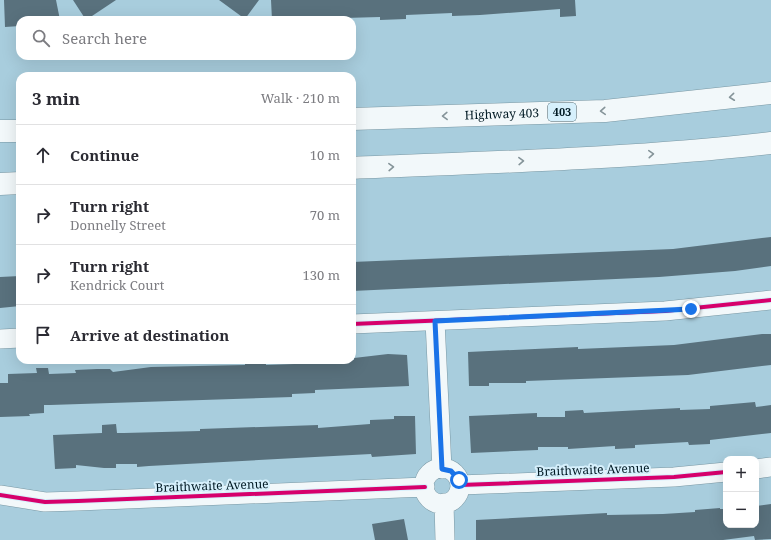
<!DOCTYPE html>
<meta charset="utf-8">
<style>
:root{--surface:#fff;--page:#f7f7f7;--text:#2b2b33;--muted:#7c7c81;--line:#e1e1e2}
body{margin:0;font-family:"Noto Serif",serif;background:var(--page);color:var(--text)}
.controls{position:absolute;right:12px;bottom:12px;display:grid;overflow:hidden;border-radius:8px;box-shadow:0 4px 16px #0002}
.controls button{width:36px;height:36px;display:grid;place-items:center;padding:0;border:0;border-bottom:1px solid var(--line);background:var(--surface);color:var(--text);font:20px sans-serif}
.stop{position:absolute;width:12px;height:12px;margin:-9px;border:3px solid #1a73e8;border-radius:50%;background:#fff}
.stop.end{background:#1a73e8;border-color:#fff;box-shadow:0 1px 4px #0008}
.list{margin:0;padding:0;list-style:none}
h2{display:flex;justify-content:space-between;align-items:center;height:52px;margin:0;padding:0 16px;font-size:17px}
h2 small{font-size:13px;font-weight:400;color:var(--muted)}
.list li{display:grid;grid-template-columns:26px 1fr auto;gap:12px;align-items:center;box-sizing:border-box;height:60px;padding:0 16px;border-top:1px solid var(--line)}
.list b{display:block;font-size:15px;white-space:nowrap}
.list p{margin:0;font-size:13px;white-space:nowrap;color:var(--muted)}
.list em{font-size:13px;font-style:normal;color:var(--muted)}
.icon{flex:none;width:22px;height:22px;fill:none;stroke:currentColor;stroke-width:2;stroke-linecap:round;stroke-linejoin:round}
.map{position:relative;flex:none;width:771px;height:540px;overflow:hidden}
.search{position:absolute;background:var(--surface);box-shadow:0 4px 16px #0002;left:16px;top:16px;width:340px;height:44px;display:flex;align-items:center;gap:10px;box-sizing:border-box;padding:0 14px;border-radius:12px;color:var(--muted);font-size:15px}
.panel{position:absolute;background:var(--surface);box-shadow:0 4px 16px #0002;left:16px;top:72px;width:340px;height:292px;border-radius:12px}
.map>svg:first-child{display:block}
.building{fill:#59717d}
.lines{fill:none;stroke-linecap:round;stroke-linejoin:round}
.minor-casing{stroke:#7997a3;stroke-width:20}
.highway-casing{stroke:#7997a3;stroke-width:23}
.minor{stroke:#f2f8fa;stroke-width:19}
.highway{stroke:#f2f8fa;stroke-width:22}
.cycleway-casing{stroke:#d6f0fc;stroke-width:6}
.cycleway{stroke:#d6006c;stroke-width:4}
.oneway{stroke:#859499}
.route{stroke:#1a73e8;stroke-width:5}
.labels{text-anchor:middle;stroke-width:4;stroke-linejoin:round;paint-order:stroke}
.shield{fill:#d6f0fc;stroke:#405a64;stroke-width:1}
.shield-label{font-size:11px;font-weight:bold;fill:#001923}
.street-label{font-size:12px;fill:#001923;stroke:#d6f0fc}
</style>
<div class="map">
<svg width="771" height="540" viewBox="0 0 771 540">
<rect width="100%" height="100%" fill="#a8cddd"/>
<path class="building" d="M4 0H56L60 20H20V26L5 27Z
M73 0H116L86 20Z
M219 0H259L245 19Z
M271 0H575L576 16 560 17V9L480 15 452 16V13L406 15V19L380 20V17L272 20Z
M771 237V266L735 271 659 277 352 291V262L673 249Z
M20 276V306L0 308V277Z
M762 334H771V365L688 375 526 381V383H489V386H469L468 352 578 347V349L674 345Z
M388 354 407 355 409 386 315 390V393L292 394V397L50 405H44V413L29 414 30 416 0 417V383H8V374L37 373 36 368H48L49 374 76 373 75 370 97 369H110L113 372 151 367 245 365V362L266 361V365L294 364V360H354V358Z
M755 402 756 407 771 405V433L710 440V444L689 445 688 442 635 445V448L615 449V446L568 449V447H538V450L471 453 469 416 537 413V417H565V411L583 410 584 413 680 408V410L710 409V406Z
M394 416H415L416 454 372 457 371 454 149 466 137 467V464H116V468H104L76 465V468L55 469 53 435 102 433V425L116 424 117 433H124L200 431V429L318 425V428L370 424V420L394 419Z
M771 504V539L755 540 754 536 723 540H476V520L607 513V515L663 514 695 512V510L720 508V509H726V525H756V506Z
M404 519 408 540H375L372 524Z"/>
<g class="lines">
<g class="minor-casing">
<path id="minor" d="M435 321 442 469
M352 324 665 311 771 300
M0 339 20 338
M424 486a18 18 0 1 1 36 0a18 18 0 1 1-36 0Z
M756 469 771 467
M460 485 674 477 726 472
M0 495 45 502 78 501 425 487
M444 503 445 540"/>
</g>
<g class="highway-casing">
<g id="highway">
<path id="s1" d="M352 119 605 111 771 93"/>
<path d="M0 131H20"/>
<path d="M352 168C492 162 632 159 771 143"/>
<path d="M0 184 20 183"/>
</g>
</g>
<use href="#minor" class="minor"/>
<use href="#highway" class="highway"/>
<g class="cycleway-casing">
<path id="cycleway" d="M352 324 665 311 771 300
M460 485 674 477 726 472
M0 495 45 502 78 501 425 487"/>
</g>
<use href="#cycleway" class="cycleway"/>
</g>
<defs><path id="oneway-chevron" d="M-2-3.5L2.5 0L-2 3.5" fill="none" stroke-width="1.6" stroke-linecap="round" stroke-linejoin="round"/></defs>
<g class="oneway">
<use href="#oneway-chevron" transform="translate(732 97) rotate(174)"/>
<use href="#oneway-chevron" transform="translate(603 111) rotate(176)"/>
<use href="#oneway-chevron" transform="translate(445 116) rotate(178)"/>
<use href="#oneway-chevron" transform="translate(651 154) rotate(-4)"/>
<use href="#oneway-chevron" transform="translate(521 161) rotate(-2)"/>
<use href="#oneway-chevron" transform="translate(391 167) rotate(-2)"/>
</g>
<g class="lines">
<path class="route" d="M459 480 451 471 442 469 435 321 691 309"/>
</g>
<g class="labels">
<rect class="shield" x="548" y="103" width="28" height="18" rx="3"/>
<g class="shield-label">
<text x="562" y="116">403</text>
</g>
<g class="street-label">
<text dy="4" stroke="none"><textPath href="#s1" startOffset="150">Highway 403</textPath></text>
<text transform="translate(593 470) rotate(-2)" y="4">Braithwaite Avenue</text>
<text transform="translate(212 486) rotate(-2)" y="4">Braithwaite Avenue</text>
</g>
</g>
</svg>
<div class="controls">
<button>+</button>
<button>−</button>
</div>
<div class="stop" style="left:459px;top:480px"></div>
<div class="stop end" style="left:691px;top:309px"></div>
<div class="search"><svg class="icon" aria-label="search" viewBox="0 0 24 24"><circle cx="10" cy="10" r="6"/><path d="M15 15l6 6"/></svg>Search here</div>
<section class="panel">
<h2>3 min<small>Walk · 210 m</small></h2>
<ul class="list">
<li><svg class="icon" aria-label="ahead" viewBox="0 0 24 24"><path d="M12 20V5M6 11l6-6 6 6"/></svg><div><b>Continue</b></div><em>10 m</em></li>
<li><svg class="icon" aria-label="right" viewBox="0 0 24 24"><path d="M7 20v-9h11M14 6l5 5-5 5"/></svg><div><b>Turn right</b><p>Donnelly Street</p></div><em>70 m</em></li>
<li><svg class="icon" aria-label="right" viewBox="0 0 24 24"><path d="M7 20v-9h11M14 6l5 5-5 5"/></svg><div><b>Turn right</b><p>Kendrick Court</p></div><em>130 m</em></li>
<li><svg class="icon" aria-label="arrive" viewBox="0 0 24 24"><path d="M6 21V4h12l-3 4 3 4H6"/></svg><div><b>Arrive at destination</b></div></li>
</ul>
</section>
</div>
